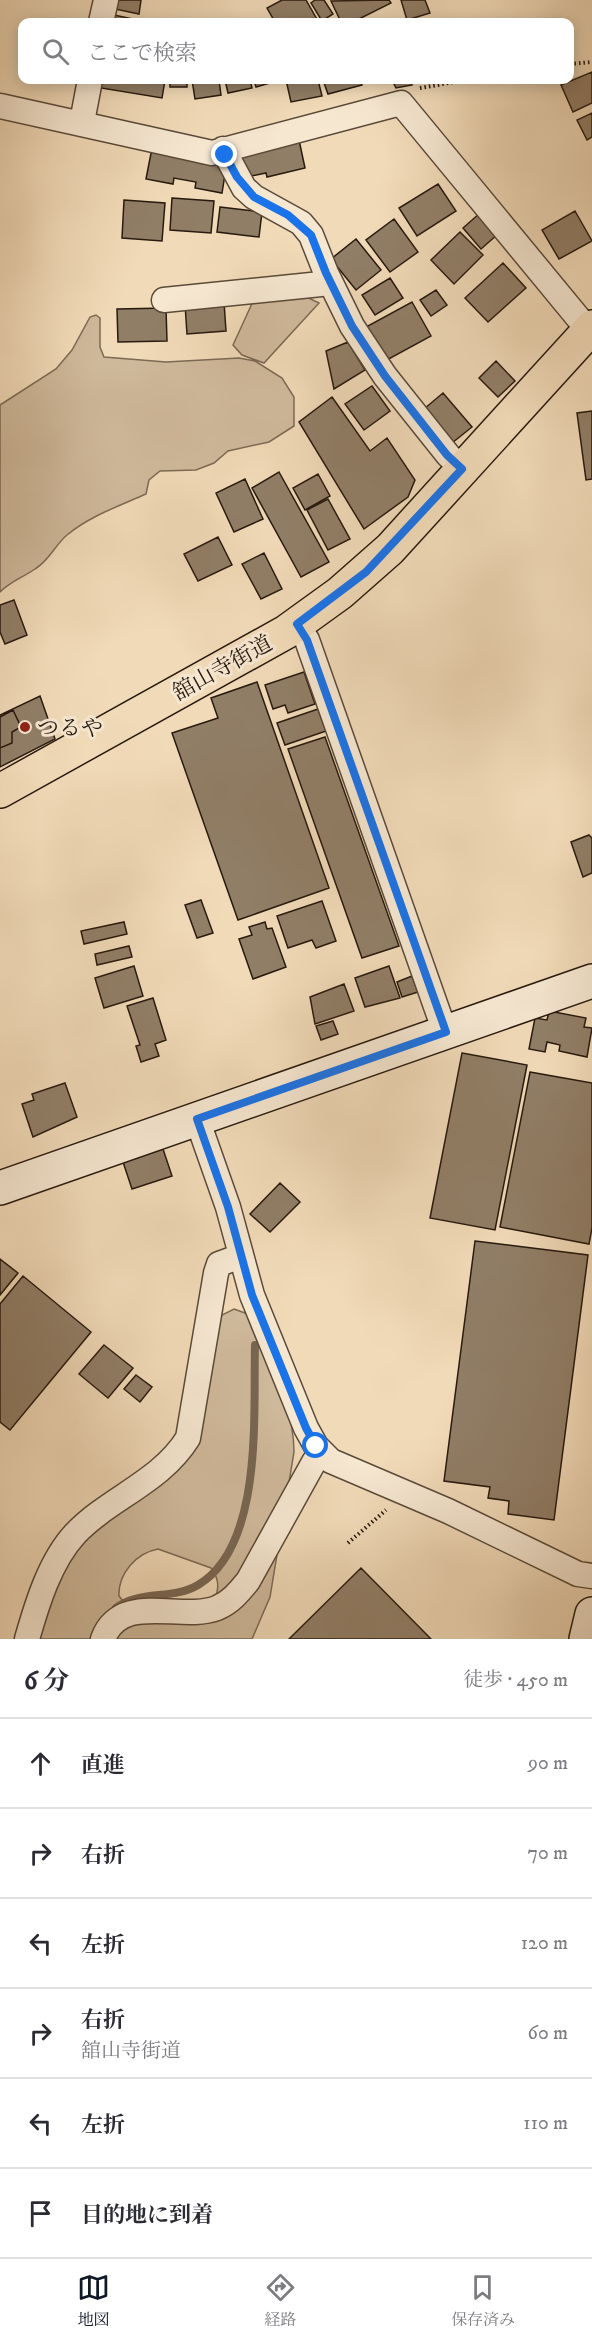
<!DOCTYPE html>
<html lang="ja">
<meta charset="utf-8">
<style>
:root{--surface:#fff;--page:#f2f2f3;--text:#2b2b33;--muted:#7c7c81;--line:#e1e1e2;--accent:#111827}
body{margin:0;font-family:"IM FELL DW Pica","Noto Serif JP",serif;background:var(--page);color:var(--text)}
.stop{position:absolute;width:18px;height:18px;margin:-14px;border:4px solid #1a73e8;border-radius:50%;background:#fff}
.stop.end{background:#1a73e8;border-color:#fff;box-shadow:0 2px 6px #0008}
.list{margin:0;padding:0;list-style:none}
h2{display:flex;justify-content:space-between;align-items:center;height:78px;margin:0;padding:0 24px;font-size:26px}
h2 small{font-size:20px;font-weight:400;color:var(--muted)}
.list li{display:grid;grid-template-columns:39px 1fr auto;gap:18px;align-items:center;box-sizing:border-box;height:90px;padding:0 24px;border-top:2px solid var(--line)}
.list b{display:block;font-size:22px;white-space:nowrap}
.list p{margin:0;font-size:20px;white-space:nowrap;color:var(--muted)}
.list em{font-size:20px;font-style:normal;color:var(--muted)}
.icon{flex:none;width:33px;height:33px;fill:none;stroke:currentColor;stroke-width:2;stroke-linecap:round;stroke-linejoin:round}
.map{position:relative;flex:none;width:592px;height:1639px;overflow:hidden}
.search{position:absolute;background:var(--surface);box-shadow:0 3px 15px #0003;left:18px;right:18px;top:18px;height:66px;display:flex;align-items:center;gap:15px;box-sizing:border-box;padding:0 21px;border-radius:12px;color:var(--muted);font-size:22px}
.sheet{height:618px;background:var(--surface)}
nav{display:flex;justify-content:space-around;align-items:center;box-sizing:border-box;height:84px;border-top:2px solid var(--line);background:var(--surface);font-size:16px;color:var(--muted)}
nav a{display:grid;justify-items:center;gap:3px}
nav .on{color:var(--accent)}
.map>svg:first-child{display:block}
.green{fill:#cfb99b;stroke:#7c6a55;stroke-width:1.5;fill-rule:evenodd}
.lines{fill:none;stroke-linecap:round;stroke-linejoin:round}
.stream{stroke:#786652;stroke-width:8}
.building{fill:#917e67;stroke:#281a0f;stroke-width:1.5}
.street-casing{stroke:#5a4a39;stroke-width:27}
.secondary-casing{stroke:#281a0f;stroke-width:36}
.primary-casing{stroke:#281a0f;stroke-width:36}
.path{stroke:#281a0f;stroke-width:4;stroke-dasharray:1.5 3;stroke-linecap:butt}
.street{stroke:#f6e7d1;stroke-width:24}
.secondary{stroke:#f6e7d1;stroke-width:33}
.primary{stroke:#f1dab8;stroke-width:33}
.route{stroke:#1a73e8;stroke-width:8}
.poi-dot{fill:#8f2418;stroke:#f6e7d1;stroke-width:2}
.labels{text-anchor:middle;stroke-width:6;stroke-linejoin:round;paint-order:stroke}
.street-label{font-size:22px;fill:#281a0f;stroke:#f6e7d1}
.poi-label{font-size:22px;fill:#281a0f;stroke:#f6e7d1;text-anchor:start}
</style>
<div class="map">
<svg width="592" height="1639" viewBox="0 0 592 1639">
<rect width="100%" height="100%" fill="#f1dab8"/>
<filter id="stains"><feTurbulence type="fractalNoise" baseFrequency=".00333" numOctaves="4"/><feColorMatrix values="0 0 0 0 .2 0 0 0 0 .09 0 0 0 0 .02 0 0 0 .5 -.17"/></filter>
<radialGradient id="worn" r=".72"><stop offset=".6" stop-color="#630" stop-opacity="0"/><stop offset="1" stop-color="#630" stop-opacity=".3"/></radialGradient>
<path class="green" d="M296 292 319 303 264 363 242 355 233 345 255 297Z
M96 315 100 318V347L104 357 166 362 239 358 255 361 282 378 294 397V426L269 442 228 451 214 463 196 470 160 471 149 480 146 494C119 506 90 516 67 535 55 545 49 561 35 569 22 578 11 581 0 592V405L56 369 72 350 90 317Z
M234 1309 245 1313 254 1323C270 1365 294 1407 294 1452L270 1597 252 1639H37L60 1574 81 1540 169 1475 216 1327 222 1315ZM158 1549 211 1568C218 1577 220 1587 215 1598L194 1602 123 1601 119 1596C118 1574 136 1553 158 1549Z"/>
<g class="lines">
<path class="stream" d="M116 1608C139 1590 173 1600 198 1585 264 1546 253 1413 255 1345"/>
</g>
<path class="building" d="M117 0H141L139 14 115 9Z
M282 0H306L318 21 275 22 267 8Z
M315 0H324L333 14 322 21 311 3Z
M389 0 391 3 353 22H341L331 1Z
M401 0H425L430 13 407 20Z
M114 15 138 20V22H113Z
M592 72V103L573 112 561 85Z
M102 80H165L162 98 101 88Z
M170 80H187V87H170Z
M192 80H219L221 95 195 99Z
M225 80H250L252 88 228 93Z
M254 80H280L256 87Z
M286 80H318L322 96 291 102Z
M323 80H360L362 85 328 94Z
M392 80H411L412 85 396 88Z
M592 113V137L587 140 577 120Z
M299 140 305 168 267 177 266 173 246 177 241 153Z
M152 148 218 160 225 174 222 193 195 188 196 182 174 178 173 184 146 179Z
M438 184 456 211 417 236 399 208Z
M172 198 214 201 211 233 170 230Z
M124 200 165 203 162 241 122 238Z
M220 207 262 212 259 237 217 232Z
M575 211 592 241 559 259 542 230Z
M480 213 498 234 481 249 463 228Z
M394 219 418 252 390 272 366 240Z
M460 232 483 255 454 284 431 260Z
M356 239 381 270 356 290 331 259Z
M503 263 526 288 488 322 465 298Z
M390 278 403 298 375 315 362 295Z
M436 290 447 305 431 316 420 300Z
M224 302 226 331 187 334 185 304Z
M412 302 431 336 385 361 366 327Z
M166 308 167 341 118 342 117 309Z
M348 342 365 370 334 389 326 351Z
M496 361 515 381 498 397 479 378Z
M372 386 390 411 364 430 345 404Z
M443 393 472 427 452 443 424 409Z
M332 397 370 451 387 438 415 480 408 497 364 529 299 422Z
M592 411V479L586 480 577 413Z
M279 472 329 562 301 577 252 488Z
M318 474 330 496 305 510 293 488Z
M245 479 263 519 234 532 216 493Z
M328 499 350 539 328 550 307 510Z
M218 537 232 565 198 581 184 554Z
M264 553 282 589 261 599 242 564Z
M14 600 27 635 5 644 0 632V605Z
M304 672 315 704 288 713 285 705 273 709 265 685Z
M257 682 329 888 238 920 172 733 218 718 211 698Z
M40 696 55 739 0 767V715Z
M318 709 326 731 285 745 277 723Z
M13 710 21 727 12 732V743L0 748V717Z
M325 737 399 946 362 958 288 749Z
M589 835 592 838V873L583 877 571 842Z
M201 900 213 933 197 938 185 905Z
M322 901 336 941 316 948 312 940 288 948 277 916Z
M124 922 127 934 84 944 81 931Z
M265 922 267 929 272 928 286 967 253 979 239 939 252 935 249 927Z
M129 946 132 957 97 965 95 954Z
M134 966 143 996 104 1008 95 978Z
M389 966 400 998 365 1007 355 978Z
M412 976 418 992 402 997 397 982Z
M344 984 354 1011 315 1024 310 997Z
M153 998 166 1040 155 1044 159 1056 141 1062 136 1046 140 1045 127 1006Z
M549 1011 586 1018 584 1027 592 1028 587 1057 559 1051 560 1045 547 1042 545 1052 529 1049 535 1018 547 1020Z
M333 1021 338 1034 321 1040 316 1026Z
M462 1053 527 1065 495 1230 430 1218Z
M530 1072 592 1083V1228L589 1244 500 1227Z
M65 1083 77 1117 33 1137 22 1104 34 1100 32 1094Z
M163 1149 172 1176 132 1189 123 1162Z
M280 1183 300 1202 270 1232 250 1214Z
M475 1241 588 1255 554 1520 508 1514 509 1501 488 1498 490 1487 444 1481Z
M0 1259 18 1273 0 1295Z
M23 1276 91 1332 10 1430 0 1422V1304Z
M104 1345 133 1368 108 1398 79 1374Z
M136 1375 152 1387 140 1402 124 1389Z
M361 1568 431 1639H289Z"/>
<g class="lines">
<g class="street-casing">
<path id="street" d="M101 22 106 0
M0 106 212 153 401 103 589 331
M82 122 90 80
M223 149 244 188 254 197 301 223 311 235 326 273 352 326 385 376 448 455 462 469
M164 300 321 284 329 280
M297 624 307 640 445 1032
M197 1119 228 1207 252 1295 306 1428 316 1446 331 1461 448 1511 578 1574 592 1576
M27 1639C37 1604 50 1561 75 1534 109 1498 161 1482 188 1438L216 1273 219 1264 241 1256
M103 1639C121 1591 181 1622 217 1608 231 1602 239 1592 248 1581L314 1462 322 1453"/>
</g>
<g class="secondary-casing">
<path id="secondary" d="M0 1188 592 981
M586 1639 592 1614"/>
</g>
<g class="primary-casing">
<path id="primary" d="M0 791 286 632 340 593 390 549 592 327"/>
</g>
<path class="path" d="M570 64 592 62
M420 88 466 80
M348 1543 386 1510"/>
<use href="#street" class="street"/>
<use href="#secondary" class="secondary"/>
<use href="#primary" class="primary"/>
</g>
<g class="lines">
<path class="route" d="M225 155 237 177 254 197 288 215 311 235 326 273 352 326 385 376 447 455 462 469 366 572 297 624 307 640 446 1032 197 1119 228 1207 252 1295 306 1428 316 1446"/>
</g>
<circle class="poi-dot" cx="25" cy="727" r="6"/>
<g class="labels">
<g class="street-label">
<text transform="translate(222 667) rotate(-29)" y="8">舘山寺街道</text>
</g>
<g class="poi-label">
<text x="37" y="735">つるや</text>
</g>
</g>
<rect width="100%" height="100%" filter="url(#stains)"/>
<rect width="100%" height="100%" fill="url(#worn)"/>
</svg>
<div class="stop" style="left:316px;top:1446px"></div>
<div class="stop end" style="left:225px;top:155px"></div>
<div class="search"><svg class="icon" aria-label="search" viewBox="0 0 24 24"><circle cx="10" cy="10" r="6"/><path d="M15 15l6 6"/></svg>ここで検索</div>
</div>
<section class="sheet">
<h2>6 分<small>徒歩 · 450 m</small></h2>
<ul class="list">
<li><svg class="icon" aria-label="ahead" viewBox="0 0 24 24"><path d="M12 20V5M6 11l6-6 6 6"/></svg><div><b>直進</b></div><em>90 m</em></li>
<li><svg class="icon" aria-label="right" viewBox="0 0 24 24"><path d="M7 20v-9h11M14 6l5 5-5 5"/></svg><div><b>右折</b></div><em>70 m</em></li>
<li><svg class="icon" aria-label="left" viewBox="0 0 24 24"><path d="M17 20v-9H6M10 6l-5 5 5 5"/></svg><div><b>左折</b></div><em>120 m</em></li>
<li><svg class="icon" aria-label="right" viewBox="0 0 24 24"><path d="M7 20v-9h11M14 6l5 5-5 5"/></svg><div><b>右折</b><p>舘山寺街道</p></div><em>60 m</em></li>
<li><svg class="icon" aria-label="left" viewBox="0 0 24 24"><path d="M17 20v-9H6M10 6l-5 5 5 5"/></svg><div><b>左折</b></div><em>110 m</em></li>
<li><svg class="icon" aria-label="arrive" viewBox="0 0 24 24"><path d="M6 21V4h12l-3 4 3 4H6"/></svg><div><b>目的地に到着</b></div></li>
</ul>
</section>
<nav>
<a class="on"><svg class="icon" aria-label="map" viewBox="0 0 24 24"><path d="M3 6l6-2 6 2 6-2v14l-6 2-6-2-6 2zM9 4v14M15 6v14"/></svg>地図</a>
<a><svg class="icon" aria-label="directions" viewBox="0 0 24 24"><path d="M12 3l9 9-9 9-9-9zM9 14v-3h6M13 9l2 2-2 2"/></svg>経路</a>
<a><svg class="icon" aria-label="saved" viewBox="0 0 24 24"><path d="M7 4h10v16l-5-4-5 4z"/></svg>保存済み</a>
</nav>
